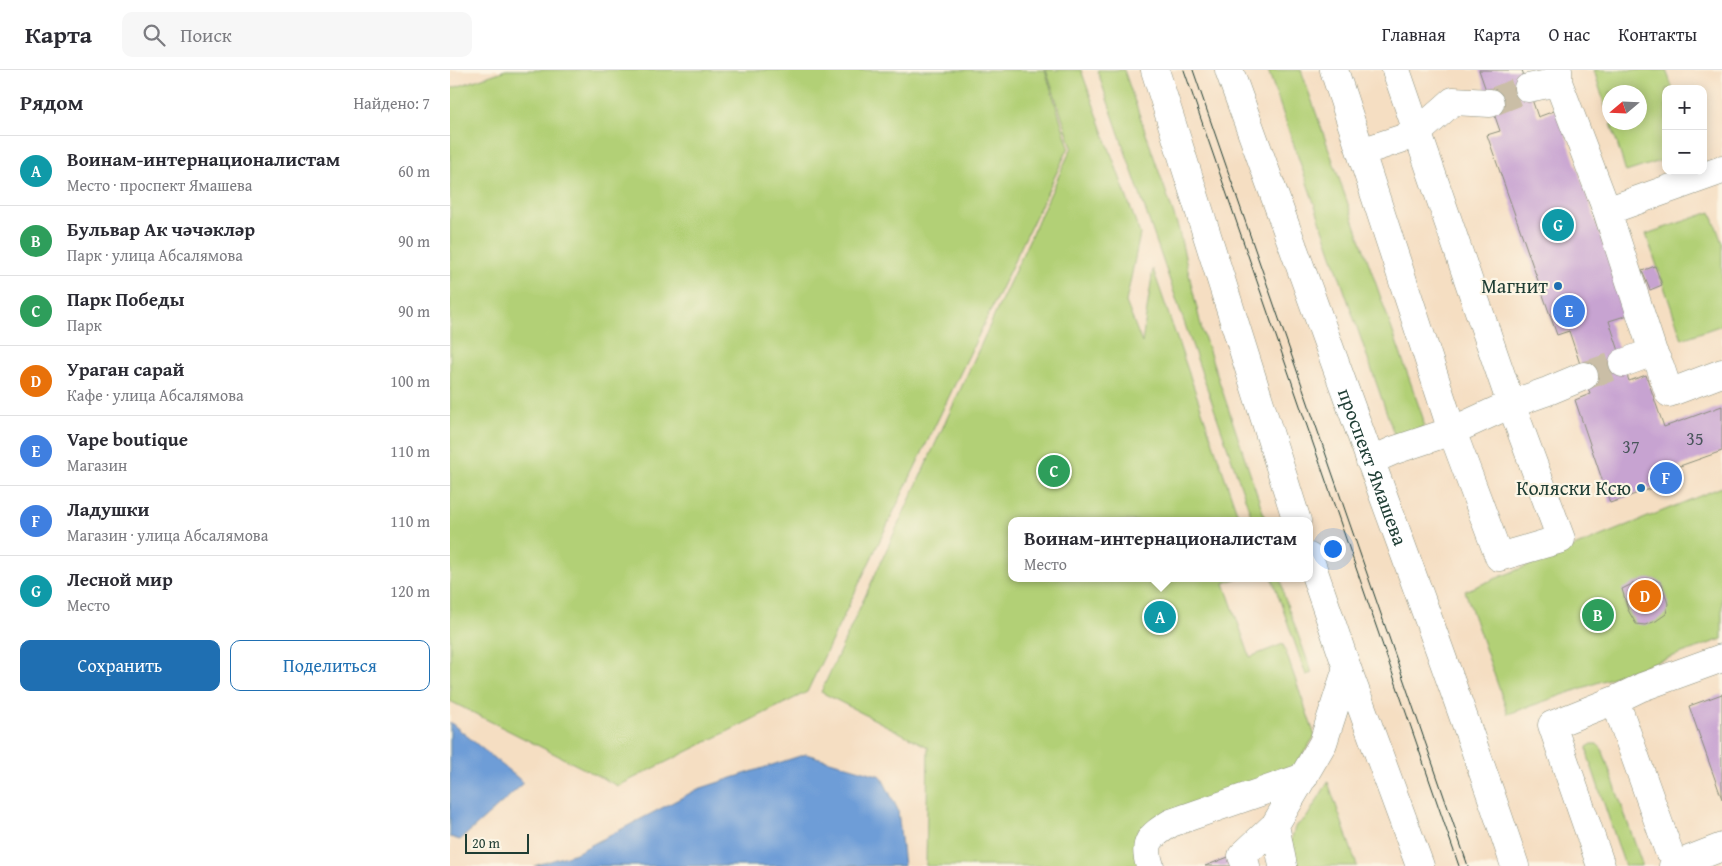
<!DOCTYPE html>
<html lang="ru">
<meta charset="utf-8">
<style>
:root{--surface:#fff;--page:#f7f7f7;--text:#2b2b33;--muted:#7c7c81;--line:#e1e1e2;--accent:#1f6fb2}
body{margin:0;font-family:"Gentium Book Plus",serif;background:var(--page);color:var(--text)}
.controls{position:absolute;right:15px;top:15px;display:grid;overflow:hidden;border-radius:10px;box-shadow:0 2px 12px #0003}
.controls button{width:45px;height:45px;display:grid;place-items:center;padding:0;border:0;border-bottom:1px solid var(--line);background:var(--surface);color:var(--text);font:25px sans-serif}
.compass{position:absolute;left:1152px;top:15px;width:45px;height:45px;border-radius:50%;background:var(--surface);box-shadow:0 2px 12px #0003;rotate:251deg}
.scale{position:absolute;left:15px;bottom:12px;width:64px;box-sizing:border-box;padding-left:5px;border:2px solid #1f3d34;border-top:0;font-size:14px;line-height:18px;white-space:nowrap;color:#1f3d34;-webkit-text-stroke:4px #fcf5e5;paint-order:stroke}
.you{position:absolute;left:882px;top:478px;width:18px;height:18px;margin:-12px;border:4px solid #fff;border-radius:50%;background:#1a73e8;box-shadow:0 0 0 8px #1a73e833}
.badge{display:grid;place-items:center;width:32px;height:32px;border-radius:50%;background:var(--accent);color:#fff;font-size:16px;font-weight:700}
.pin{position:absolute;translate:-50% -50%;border:2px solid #fff;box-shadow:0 1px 5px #0006}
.popup{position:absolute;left:558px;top:447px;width:305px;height:65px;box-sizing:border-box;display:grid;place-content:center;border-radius:10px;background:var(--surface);filter:drop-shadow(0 1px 4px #0005);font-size:16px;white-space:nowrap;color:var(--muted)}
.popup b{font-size:19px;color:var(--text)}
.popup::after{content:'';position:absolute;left:50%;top:100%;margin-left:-10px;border:10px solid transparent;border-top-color:var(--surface)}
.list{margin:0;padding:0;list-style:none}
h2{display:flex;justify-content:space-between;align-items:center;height:65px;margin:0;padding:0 20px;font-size:21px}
h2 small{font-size:16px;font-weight:400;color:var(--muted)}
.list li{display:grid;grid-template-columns:32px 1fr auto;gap:15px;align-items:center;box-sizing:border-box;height:70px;padding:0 20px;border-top:1px solid var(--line)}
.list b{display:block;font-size:19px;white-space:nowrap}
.list p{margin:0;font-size:16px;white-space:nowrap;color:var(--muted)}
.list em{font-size:16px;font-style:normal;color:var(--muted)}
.actions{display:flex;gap:10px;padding:15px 20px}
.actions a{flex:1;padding:11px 0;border:1px solid var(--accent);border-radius:10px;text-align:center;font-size:18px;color:var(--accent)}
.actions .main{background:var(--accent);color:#fff}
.icon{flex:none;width:28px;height:28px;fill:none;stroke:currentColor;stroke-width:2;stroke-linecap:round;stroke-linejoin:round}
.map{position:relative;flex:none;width:1272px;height:796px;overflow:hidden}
header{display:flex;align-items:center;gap:30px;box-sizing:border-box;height:70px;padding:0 25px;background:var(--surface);border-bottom:1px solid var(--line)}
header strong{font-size:24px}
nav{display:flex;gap:28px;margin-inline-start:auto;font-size:18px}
.search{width:350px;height:45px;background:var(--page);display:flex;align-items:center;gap:12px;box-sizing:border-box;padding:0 18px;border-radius:10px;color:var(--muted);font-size:19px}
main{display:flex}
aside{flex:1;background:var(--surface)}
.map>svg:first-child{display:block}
.green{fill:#b2d076;stroke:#688655}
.water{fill:#6e9dd7;stroke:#466d86}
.building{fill:#c7a3d1}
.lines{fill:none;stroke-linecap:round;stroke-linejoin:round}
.minor-tunnel{stroke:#cabea6;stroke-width:28;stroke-dasharray:28 14;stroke-linecap:butt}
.minor-casing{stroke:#8a8e7b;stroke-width:29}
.major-casing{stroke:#8a8e7b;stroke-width:29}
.minor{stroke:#fff;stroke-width:28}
.major{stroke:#fff;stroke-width:28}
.tram{stroke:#1f3d34;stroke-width:1}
.poi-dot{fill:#1f6fb2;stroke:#fcf5e5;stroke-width:2}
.labels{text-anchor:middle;stroke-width:4.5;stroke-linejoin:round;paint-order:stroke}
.number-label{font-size:18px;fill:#49565b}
.poi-label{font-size:20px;fill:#1f3d34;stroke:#fcf5e5;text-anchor:end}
.street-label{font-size:20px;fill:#1f3d34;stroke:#fcf5e5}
</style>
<header>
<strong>Карта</strong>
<div class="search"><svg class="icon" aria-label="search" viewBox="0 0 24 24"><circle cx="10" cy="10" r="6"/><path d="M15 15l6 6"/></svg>Поиск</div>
<nav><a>Главная</a><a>Карта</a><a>О нас</a><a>Контакты</a></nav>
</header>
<main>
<aside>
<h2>Рядом<small>Найдено: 7</small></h2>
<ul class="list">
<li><span class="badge" style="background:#0f9aa8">A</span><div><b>Воинам-интернационалистам</b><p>Место · проспект Ямашева</p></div><em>60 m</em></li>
<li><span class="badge" style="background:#2e9e5b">B</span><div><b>Бульвар Ак чәчәкләр</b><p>Парк · улица Абсалямова</p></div><em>90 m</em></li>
<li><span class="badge" style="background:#2e9e5b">C</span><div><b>Парк Победы</b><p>Парк</p></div><em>90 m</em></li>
<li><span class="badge" style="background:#e8710a">D</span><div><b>Ураган сарай</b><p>Кафе · улица Абсалямова</p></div><em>100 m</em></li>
<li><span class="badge" style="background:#3f7fe0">E</span><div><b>Vape boutique</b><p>Магазин</p></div><em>110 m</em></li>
<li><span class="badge" style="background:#3f7fe0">F</span><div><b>Ладушки</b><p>Магазин · улица Абсалямова</p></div><em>110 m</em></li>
<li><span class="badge" style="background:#0f9aa8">G</span><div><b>Лесной мир</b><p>Место</p></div><em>120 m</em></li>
</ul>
<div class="actions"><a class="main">Сохранить</a><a>Поделиться</a></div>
</aside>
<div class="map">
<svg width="1272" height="796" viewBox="0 0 1272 796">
<rect width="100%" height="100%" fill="#fcf5e5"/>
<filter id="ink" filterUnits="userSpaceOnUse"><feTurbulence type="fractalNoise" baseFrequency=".02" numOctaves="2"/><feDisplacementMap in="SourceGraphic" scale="10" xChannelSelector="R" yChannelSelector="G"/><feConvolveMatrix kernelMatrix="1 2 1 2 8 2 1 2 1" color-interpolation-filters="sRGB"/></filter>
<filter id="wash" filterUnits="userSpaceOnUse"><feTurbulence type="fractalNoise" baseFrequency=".0096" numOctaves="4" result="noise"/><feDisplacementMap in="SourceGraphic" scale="20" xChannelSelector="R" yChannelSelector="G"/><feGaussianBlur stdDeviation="1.12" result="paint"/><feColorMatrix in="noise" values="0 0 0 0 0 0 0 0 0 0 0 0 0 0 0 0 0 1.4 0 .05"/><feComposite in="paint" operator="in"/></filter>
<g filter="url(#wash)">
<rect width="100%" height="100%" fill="#f5dec2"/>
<path class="green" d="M56 0H595L619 77 357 622 168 716 0 631V19Z
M596 0H631L690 164 676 232 692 273 703 199 790 451H561V508H788L774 513 800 587 833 574 865 666 841 702 837 698 688 760 692 796H476L478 677 371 622 622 77Z
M647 0H674L728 157 752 260 816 451H803Z
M818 0H851L973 348 974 356 966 361 945 367Z
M1144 0H1216L1223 19H1216V89L1176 102 1161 53 1190 52V22H1160L1159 49Z
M1261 142 1272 173V255L1232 269 1196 164Z
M1272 417V569L1058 644 1015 521Z
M822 508H831L834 526 862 603 856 605Z
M1142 674H1147L1152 679 1191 791V796H1175L1138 686 1137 677Z
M878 712 907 796H841L838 782 845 757 857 747Z"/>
<path class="water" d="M0 652 74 713 10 770 0 767Z
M356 684 431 706 448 740 454 796H84L126 783 248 719Z"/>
<g id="blocks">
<path class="building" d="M1029 0H1072L1088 47 1107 40 1178 245 1159 251 1179 311 1196 305 1214 357 1272 336V381L1227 397 1231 408 1160 433 1125 330 1140 324 1119 261 1107 265 1037 65 1050 61Z
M1205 196 1212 215 1200 220 1192 201Z
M1196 509H1204L1212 513 1218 534 1216 544 1206 551 1195 555 1186 554 1178 540 1172 519 1184 513Z
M1272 624V729L1239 636Z
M781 786 785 796H755Z"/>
</g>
</g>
<g filter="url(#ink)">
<use href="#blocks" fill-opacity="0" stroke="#8a8e7b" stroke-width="1"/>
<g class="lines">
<path class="minor-tunnel" d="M1040 33 1078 18
M1134 306 1173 293"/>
<g class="minor-casing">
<path id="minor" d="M884 0 1002 361 1049 487 1111 469 1061 334 946 0
M1108 0V12L1157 141
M1078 18 1108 12
M911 82 966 64 1003 31 1040 33
M1203 282 1157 141 1272 100
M1173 293 1203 282 1210 296 1219 323 1272 303
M920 391 945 380 1002 361 1061 334 1098 321 1134 306
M1165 630 1218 779
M825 755 833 796
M700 796C692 771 701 766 721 753L854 707
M796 796 792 786 825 755 873 673 897 598
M1151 796 1102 655 1165 630 1192 617 1272 588
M1223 796 1272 777"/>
</g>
<g class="major-casing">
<g id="major">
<path d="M705 0 847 451"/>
<path id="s1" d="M779 0C826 131 873 262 921 392 970 526 1020 660 1065 796"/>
<path d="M859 487 897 598 970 796"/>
</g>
</g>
<use href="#minor" class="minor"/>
<use href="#major" class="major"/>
<path class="tram" d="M734 0 1009 796
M743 0 1018 796"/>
</g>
</g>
<g class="poi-dot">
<circle cx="1108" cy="216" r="5"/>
<circle cx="1191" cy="418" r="5"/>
</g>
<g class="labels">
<g class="number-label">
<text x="1245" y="375">35</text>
<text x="1181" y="383">37</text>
</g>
<g class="poi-label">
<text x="1098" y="223">Магнит</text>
<text x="1181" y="425">Коляски Ксю</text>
</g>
<g class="street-label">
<text dy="7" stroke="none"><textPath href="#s1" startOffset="422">проспект Ямашева</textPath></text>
</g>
</g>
</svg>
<div class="controls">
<button>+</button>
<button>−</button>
</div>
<svg class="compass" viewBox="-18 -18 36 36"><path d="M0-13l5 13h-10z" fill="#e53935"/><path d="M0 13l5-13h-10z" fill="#7c7c81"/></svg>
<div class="scale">20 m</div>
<div class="you"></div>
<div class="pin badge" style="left:710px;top:547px;background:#0f9aa8">A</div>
<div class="popup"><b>Воинам-интернационалистам</b>Место</div>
<div class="pin badge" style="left:1148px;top:545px;background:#2e9e5b">B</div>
<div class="pin badge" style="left:604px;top:401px;background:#2e9e5b">C</div>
<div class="pin badge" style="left:1195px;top:526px;background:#e8710a">D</div>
<div class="pin badge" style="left:1119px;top:241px;background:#3f7fe0">E</div>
<div class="pin badge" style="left:1216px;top:408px;background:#3f7fe0">F</div>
<div class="pin badge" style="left:1108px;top:155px;background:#0f9aa8">G</div>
</div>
</main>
